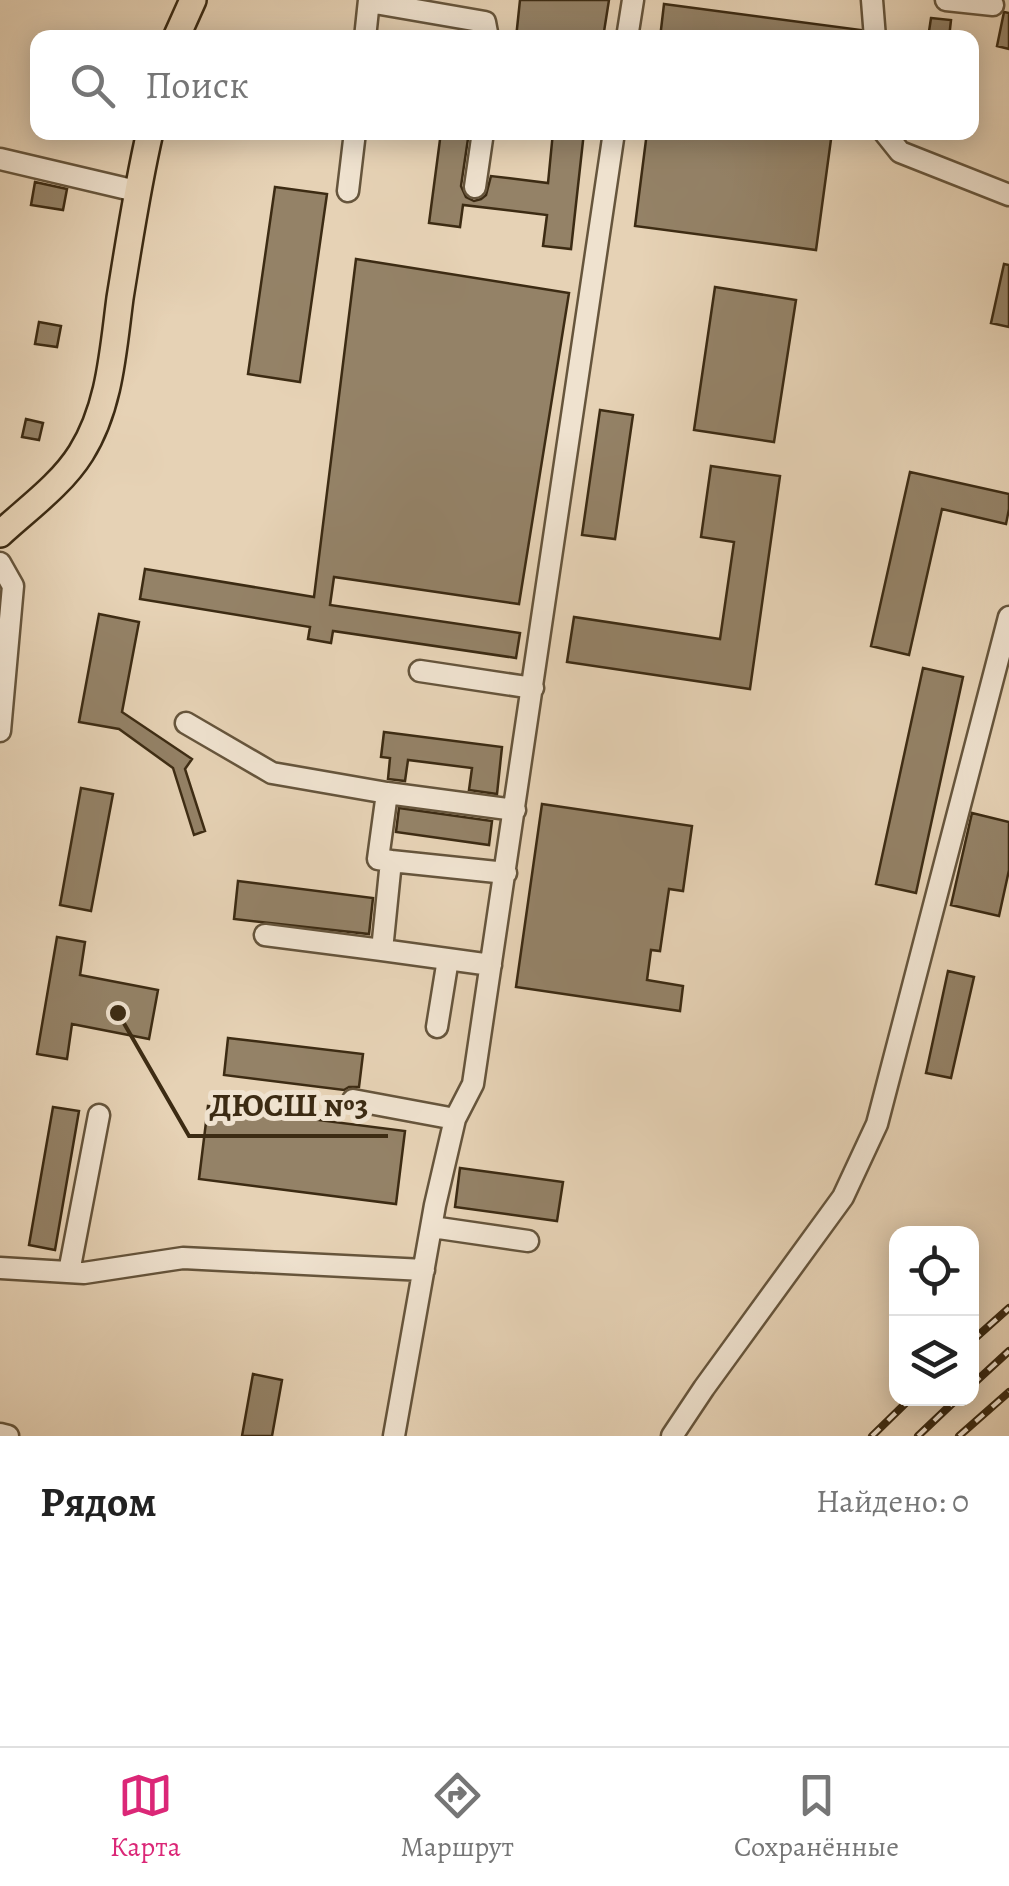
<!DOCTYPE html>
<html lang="ru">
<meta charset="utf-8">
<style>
:root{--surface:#fff;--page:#f2f2f2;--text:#222;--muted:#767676;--line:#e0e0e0;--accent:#db2777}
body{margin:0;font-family:Alegreya,serif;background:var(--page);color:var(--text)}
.controls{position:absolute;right:30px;bottom:30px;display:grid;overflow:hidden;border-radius:20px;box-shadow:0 5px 25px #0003}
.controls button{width:90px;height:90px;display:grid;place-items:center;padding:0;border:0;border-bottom:2px solid var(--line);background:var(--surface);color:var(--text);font:50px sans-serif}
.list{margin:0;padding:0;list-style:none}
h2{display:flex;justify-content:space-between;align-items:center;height:130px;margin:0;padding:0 40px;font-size:42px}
h2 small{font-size:32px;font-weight:400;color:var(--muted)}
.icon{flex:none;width:55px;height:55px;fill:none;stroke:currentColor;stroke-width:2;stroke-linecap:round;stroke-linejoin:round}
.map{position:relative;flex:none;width:1009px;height:1436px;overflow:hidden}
.search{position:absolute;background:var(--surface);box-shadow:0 5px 25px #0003;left:30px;right:30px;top:30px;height:110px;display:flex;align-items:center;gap:25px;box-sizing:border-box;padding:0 35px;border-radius:20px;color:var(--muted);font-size:38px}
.sheet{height:310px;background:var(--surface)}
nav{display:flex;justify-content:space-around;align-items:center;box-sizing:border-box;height:140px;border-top:2px solid var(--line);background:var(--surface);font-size:28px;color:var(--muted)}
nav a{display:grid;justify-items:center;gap:5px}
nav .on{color:var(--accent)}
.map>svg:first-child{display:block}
.building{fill:#948267;stroke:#3c2b13;stroke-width:2.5}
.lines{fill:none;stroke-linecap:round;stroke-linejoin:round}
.minor-casing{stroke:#66553c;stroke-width:25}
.major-casing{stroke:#3c2b13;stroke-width:30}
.minor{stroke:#efe2cf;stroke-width:20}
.major{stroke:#e6d2b5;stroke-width:25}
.rail-casing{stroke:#3c2b13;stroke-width:8}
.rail{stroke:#efe2cf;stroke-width:4;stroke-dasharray:11;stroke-linecap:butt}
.leader{fill:none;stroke:#3c2b13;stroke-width:4}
.callout-dot{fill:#3c2b13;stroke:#efe2cf;stroke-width:4}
.callout-label{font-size:32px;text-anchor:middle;font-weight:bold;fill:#3c2b13;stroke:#efe2cf;stroke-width:10;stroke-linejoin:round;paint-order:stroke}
</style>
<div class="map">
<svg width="1009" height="1436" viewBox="0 0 1009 1436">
<rect width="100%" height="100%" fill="#e6d2b5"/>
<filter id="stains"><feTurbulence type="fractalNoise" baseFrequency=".002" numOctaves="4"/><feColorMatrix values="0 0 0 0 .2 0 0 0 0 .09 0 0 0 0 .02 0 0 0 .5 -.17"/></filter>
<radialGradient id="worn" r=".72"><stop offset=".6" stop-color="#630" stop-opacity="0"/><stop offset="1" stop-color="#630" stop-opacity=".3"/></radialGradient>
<path class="building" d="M520 0H609L603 38H516Z
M664 4 861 30V38H660Z
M1004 12 1009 13V49L997 46Z
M931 18 951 20 949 38H928Z
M441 132H469L461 186 466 197 474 201 481 199 486 195 491 176 548 183 553 132H584L571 249 543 246 547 215 463 205 460 227 429 223Z
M647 132H832L816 250 635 226Z
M35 182 67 189 63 210 31 205Z
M275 187 327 194 300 382 248 374Z
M356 259 569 293 519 604 334 577 330 605 520 633 516 658 333 631 331 643 308 639 310 627 140 599 145 569 314 597Z
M1004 264 1009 265V327L991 323Z
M715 287 796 300 774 442 694 430Z
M39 322 61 326 57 347 35 344Z
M600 410 633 415 615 539 582 535Z
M26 419 43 423 39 440 22 437Z
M711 466 780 476 750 689 567 662 574 617 720 639 734 542 701 537Z
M910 472 1009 494V509L1006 524 942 509 909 655 871 646Z
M99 614 139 622 122 712 192 759 185 769 205 831 194 835 173 768 119 729 79 722Z
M923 668 963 677 916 893 876 884Z
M384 732 502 747 497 794 469 790 472 768 408 760 405 781 388 779 390 758 381 757Z
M81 788 113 794 91 911 60 905Z
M542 804 692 826 683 891 669 889 660 951 651 950 647 980 683 986 680 1011 516 987Z
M399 808 492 821 489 845 396 832Z
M972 813 1009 822V870L999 916 951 905Z
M238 881 373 898 369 934 234 919Z
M57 937 85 942 80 975 158 990 149 1039 72 1024 67 1059 37 1054Z
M948 971 974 977 951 1078 926 1073Z
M228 1038 363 1054 359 1087H349L344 1090 224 1075Z
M208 1106 405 1131 396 1204 199 1179Z
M53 1107 79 1111 55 1250 29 1245Z
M460 1168 563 1182 557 1221 455 1207Z
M253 1374 282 1380 272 1436H242Z"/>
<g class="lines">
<g class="minor-casing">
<path id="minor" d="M872 0 875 38
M946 0 993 5
M369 2 485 22 488 38
M365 38 369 0
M627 38 633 0
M884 132 900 152 1009 195
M0 159 136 191
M475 187 483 132
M348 191 355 132
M0 563 13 586 0 731
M420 671 533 688
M186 723 272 773 387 793
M391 861 378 859 387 793 515 810
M265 935 382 950 391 861 506 873
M382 950 491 965
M437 1027 448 959
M353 1100 455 1119
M432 1227 528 1241
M0 1268 84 1273 183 1258 424 1270
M69 1272 99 1115
M0 1434 8 1436
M394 1436 435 1205 455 1119 473 1084 614 132
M672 1436 704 1388 843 1197 877 1124 1009 617"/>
</g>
<g class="major-casing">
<path id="major" d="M176 38 193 0
M0 534C27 509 61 485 81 453 110 407 113 351 120 298 129 243 137 188 150 132"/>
</g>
<use href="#minor" class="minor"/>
<use href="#major" class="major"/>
<g class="rail-casing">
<path id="rail" d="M972 1341 1009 1308
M972 1385 1009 1351
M872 1436 911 1398
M918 1436 958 1398
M959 1436 1009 1392"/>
</g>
<use href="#rail" class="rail"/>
</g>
<path class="leader" d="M118 1013L189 1136H388"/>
<circle class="callout-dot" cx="118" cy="1013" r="10"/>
<g class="callout-label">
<text x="289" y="1116">ДЮСШ №3</text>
</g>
<rect width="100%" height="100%" filter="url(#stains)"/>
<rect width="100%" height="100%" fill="url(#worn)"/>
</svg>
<div class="controls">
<button><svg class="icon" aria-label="locate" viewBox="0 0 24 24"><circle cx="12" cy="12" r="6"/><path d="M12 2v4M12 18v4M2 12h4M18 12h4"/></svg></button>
<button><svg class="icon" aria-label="layers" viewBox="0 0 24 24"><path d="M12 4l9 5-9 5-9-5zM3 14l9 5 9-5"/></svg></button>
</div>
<div class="search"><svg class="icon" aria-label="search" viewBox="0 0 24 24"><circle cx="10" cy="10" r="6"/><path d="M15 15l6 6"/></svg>Поиск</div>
</div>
<section class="sheet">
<h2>Рядом<small>Найдено: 0</small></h2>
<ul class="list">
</ul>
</section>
<nav>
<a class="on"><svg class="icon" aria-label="map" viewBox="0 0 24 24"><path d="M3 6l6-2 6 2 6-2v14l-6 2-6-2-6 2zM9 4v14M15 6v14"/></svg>Карта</a>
<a><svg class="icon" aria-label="directions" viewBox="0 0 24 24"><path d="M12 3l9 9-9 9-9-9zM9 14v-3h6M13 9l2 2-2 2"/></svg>Маршрут</a>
<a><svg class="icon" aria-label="saved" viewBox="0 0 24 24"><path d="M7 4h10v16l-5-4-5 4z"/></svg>Сохранённые</a>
</nav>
